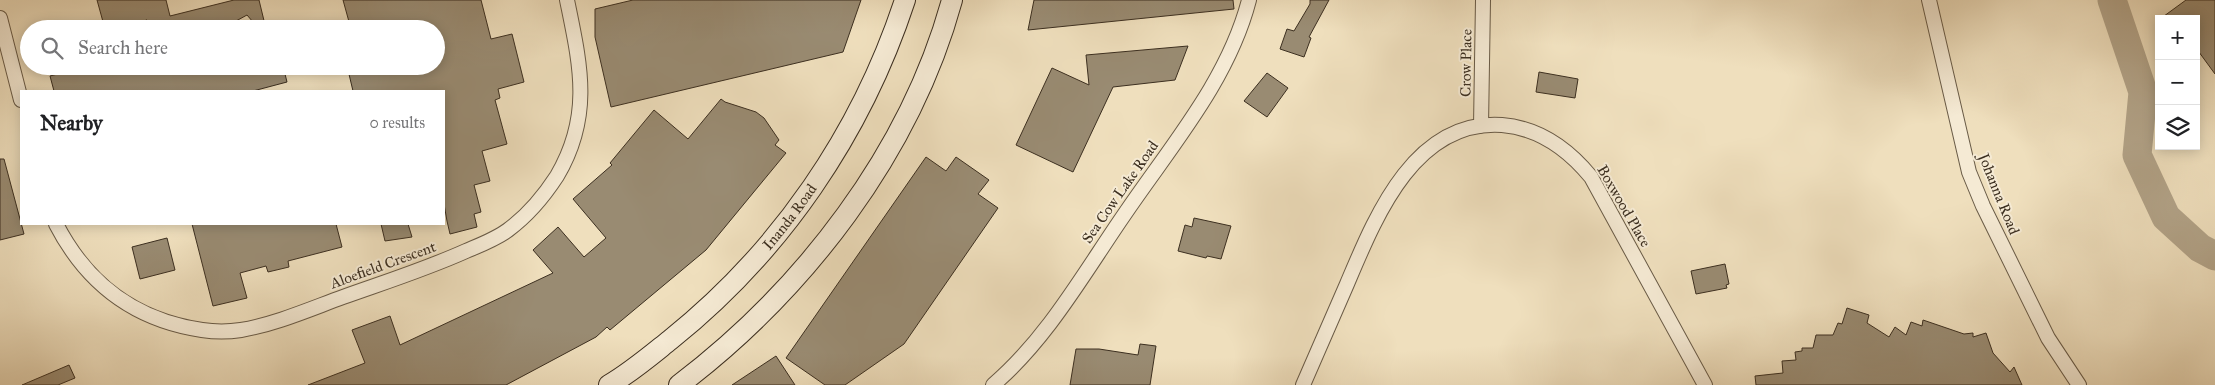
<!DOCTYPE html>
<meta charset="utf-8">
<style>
:root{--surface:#fff;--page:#f2f2f2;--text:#202124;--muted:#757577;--line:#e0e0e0}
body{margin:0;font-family:"IM FELL Great Primer",serif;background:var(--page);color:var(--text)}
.controls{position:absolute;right:15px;top:15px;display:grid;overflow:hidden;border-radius:0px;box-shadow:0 2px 12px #0003}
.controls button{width:45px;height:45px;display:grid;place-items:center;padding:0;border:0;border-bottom:1px solid var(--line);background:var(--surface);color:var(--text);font:25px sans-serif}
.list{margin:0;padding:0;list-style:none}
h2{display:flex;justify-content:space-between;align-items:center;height:65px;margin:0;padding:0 20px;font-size:21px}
h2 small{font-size:16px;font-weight:400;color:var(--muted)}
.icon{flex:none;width:28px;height:28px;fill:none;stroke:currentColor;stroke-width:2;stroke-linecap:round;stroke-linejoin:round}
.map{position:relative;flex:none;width:2215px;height:385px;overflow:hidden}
.search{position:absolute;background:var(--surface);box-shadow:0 2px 12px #0003;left:20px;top:20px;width:425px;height:55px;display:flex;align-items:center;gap:12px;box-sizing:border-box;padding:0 18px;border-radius:28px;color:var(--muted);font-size:19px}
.panel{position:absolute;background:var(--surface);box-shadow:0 2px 12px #0003;left:20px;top:90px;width:425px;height:135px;border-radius:0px}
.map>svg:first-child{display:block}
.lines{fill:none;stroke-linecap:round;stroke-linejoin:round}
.river{stroke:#b2a388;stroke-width:29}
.building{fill:#998b72;stroke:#3c2f20}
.minor-casing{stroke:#695b47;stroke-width:16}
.secondary-casing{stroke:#3c2f20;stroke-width:22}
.minor{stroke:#f5ead4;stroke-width:14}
.secondary{stroke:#f5ead4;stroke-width:20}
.labels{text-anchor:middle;stroke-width:4;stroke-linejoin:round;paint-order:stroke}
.street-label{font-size:15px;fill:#3c2f20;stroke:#f5ead4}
</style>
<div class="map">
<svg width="2215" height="385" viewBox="0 0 2215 385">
<rect width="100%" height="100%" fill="#efdfbd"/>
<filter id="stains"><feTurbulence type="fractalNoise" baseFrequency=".004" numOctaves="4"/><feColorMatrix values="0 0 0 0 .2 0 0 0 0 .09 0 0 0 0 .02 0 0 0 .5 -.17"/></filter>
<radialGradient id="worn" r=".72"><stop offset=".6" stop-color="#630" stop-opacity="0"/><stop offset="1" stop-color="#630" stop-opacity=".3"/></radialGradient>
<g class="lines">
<path class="river" d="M2112 0 2143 92 2137 155 2166 217 2200 248 2215 256"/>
</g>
<path class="building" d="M97 0H166L170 16 234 0H259L266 29H259L247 15 236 21 206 29H138L137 24 147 20 114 29H105Z
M343 0H481L491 39 512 34 524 82 498 89 500 98 495 100 507 144 482 151 490 181 474 185 481 212 474 214 477 227 450 234 447 221 444 204V91H353L348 70 361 66H436V29H351Z
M633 0H861L843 52 611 107 595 37V9Z
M1034 0H1233L1234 9 1028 30Z
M1310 0H1329L1309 37 1311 38 1304 57 1280 49 1287 29 1294 31 1310 4Z
M2186 0H2215V74L2196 48V19H2160Z
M1188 46 1175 80 1113 87 1073 172 1016 145 1052 68 1089 85 1086 55Z
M76 66H283L287 82 253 91H54L50 76 77 69Z
M1539 72 1578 79 1575 98 1536 92Z
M1267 73 1288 88 1267 117 1244 101Z
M721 99 725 102 756 112 764 118 779 140 775 145 786 153 706 250 610 330 607 327 596 337 506 385H308L365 363 352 330 390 316 400 345 553 273 533 250 558 227 584 257 606 238 573 199 612 165 610 163 654 110 688 139Z
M926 157 946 171 956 157 989 180 978 194 998 208 904 344 845 385H825L786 358Z
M0 159H4L24 234 0 240Z
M1194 218 1231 226 1221 259 1207 256 1206 258 1178 251 1185 225 1192 227Z
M192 224H336L342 247 288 261 289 267 268 272 266 266 240 273 247 298 213 306Z
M381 224H408L412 237 385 241Z
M167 238 175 270 140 279 132 247Z
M1725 264 1729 284 1726 285 1727 288 1696 294 1691 271Z
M1847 308 1869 315 1867 323 1889 337 1895 327 1906 335 1911 322 1922 326 1923 320 1964 334 1973 333V337L1986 333 1993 353 2010 372 2014 367 2022 385H1756L1755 376 1783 373 1782 361 1796 360 1795 352 1802 351V348H1813L1816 335H1833L1838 323 1842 324Z
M1140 344 1156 346 1150 385H1070L1076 349H1099L1138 355Z
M776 356 795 385H732Z
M69 365 75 378 58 385H22Z"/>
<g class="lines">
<g class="minor-casing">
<path id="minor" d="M1929 0 1969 172 1983 206 2048 338 2079 385
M0 18 21 100
M1481 126 1483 0
M56 224C87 284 134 320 202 330 215 332 228 332 241 330 276 324 310 309 343 297 385 282 426 269 466 251 480 245 496 239 508 230 527 216 544 196 557 176 593 115 580 64 567 0
M993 385C1047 339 1084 273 1124 215 1170 147 1228 81 1249 0
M1303 385C1318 351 1332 318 1347 284 1375 218 1414 119 1502 125 1539 128 1568 149 1591 177L1705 385"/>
</g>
<g class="secondary-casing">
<g id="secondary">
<path id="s1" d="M609 385C630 373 650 356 670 340 780 252 861 134 905 0"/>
<path d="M679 385C804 290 910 153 952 0"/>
</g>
</g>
<use href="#minor" class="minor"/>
<use href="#secondary" class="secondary"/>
</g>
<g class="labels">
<g class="street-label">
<text transform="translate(1466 63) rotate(-89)" y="5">Crow Place</text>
<text transform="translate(1120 192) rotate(-55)" y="5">Sea Cow Lake Road</text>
<text transform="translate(1999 194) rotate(68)" y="5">Johanna Road</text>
<text transform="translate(1624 206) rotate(60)" y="5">Boxwood Place</text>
<text dy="5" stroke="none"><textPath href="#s1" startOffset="248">Inanda Road</textPath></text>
<text transform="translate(383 265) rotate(-20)" y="5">Aloefield Crescent</text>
</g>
</g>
<rect width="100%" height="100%" filter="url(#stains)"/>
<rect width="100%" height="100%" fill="url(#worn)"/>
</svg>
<div class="controls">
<button>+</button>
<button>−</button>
<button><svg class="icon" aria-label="layers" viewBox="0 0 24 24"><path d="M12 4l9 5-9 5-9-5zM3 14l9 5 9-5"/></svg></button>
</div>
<div class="search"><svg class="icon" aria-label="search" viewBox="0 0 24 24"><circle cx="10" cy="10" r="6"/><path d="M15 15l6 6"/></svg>Search here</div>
<section class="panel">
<h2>Nearby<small>0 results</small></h2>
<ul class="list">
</ul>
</section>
</div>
